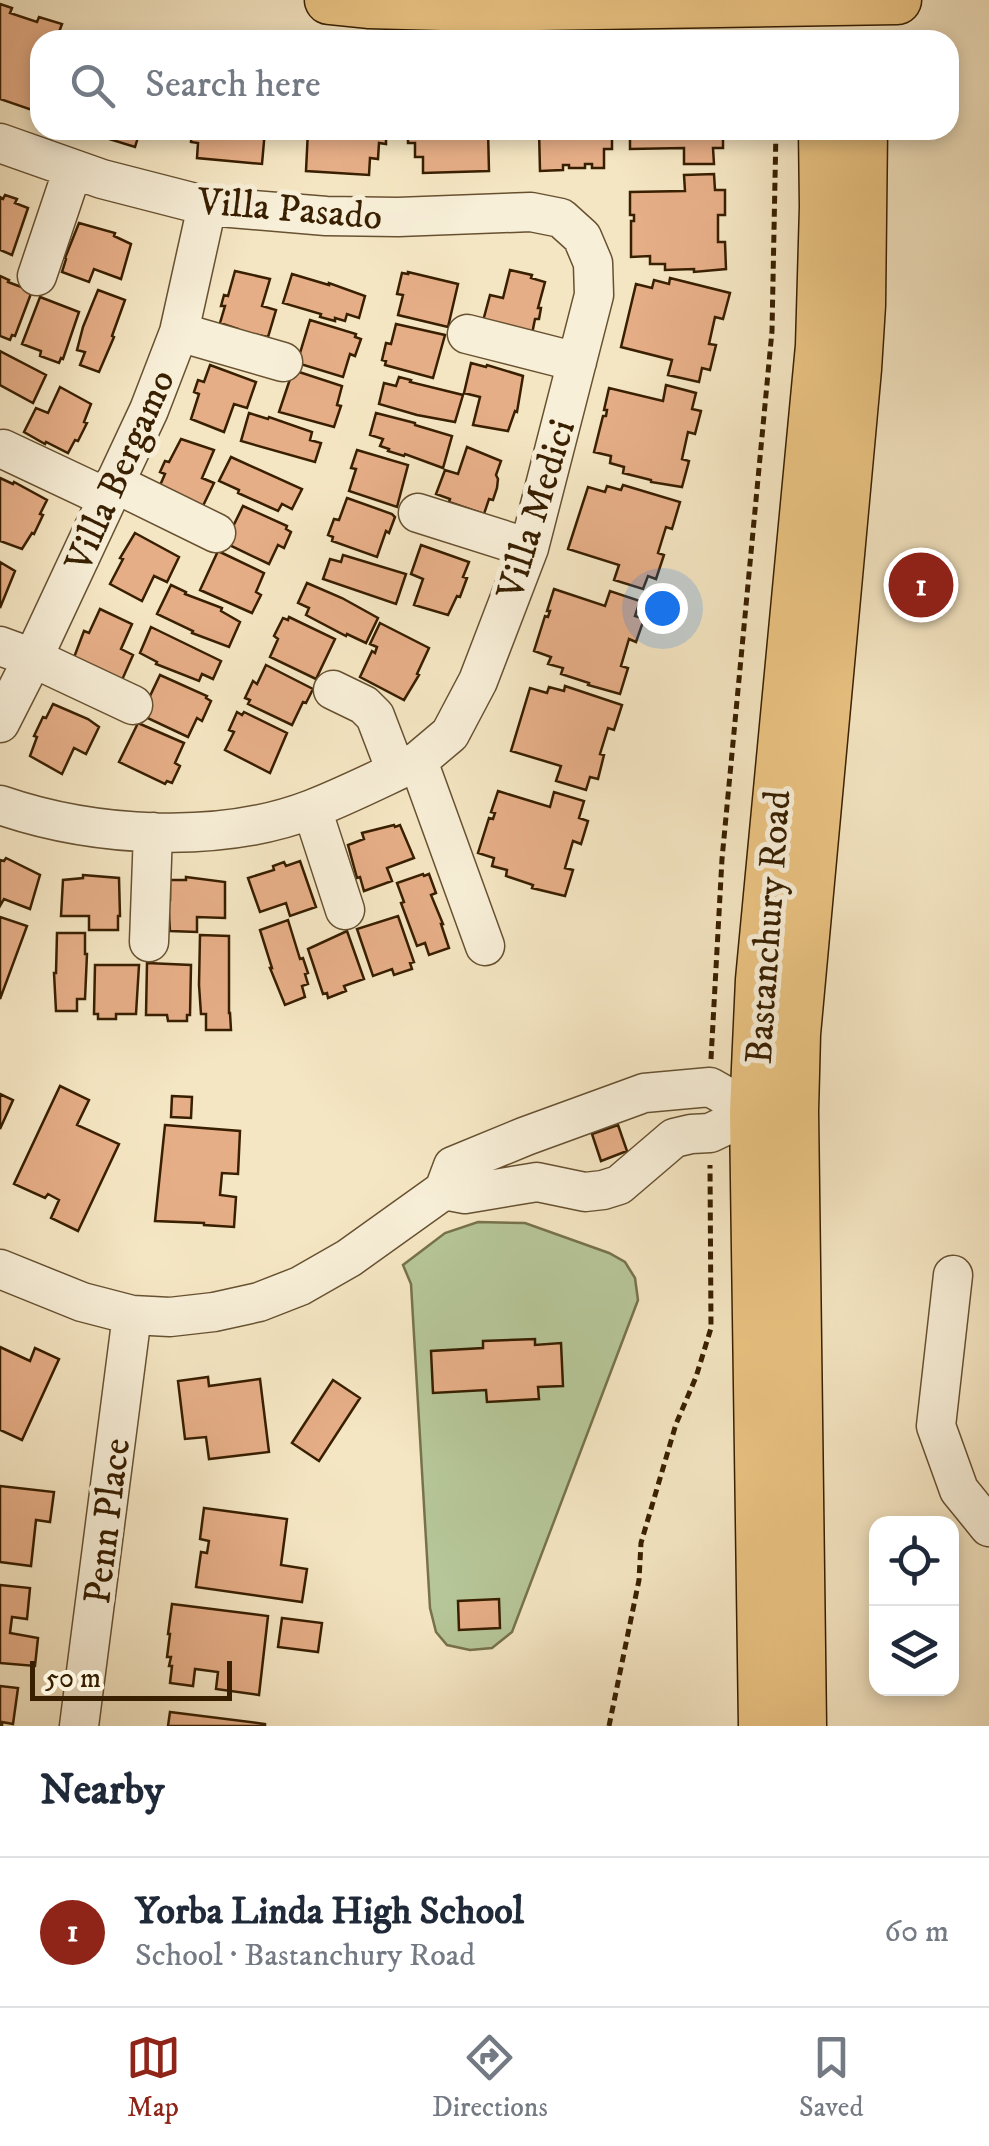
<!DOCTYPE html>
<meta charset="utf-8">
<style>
:root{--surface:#fff;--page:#f2f2f3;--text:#1f2937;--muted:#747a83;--line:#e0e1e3;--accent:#8f2418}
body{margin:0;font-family:"IM FELL DW Pica",serif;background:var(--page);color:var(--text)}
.controls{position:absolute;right:30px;bottom:30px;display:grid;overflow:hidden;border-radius:20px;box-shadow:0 5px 15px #0003}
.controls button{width:90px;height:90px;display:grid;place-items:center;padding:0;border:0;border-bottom:2px solid var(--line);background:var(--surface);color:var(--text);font:50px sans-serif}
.scale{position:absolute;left:30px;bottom:25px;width:202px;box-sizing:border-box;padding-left:10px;border:5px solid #381f00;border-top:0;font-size:28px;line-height:35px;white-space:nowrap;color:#381f00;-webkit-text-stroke:8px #f8efd8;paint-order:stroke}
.you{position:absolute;left:662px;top:608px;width:35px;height:35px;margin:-25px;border:8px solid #fff;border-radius:50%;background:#1a73e8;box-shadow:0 0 0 15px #1a73e833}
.badge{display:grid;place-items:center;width:65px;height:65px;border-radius:50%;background:var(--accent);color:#fff;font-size:32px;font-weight:700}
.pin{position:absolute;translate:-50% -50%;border:5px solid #fff;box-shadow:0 2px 10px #0006}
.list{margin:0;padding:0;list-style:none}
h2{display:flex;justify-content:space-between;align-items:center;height:130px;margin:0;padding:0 40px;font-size:42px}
h2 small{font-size:32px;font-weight:400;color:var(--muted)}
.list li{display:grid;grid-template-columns:65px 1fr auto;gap:30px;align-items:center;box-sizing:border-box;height:150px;padding:0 40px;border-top:2px solid var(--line)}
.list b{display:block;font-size:38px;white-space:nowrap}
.list p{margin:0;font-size:32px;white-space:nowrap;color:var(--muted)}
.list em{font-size:32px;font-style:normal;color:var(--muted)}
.icon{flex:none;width:55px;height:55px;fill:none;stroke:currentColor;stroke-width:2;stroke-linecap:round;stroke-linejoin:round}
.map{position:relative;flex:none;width:989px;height:1726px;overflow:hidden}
.search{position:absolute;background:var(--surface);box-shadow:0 5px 15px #0003;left:30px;right:30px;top:30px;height:110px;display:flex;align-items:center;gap:25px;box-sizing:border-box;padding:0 35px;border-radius:30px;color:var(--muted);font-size:38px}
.sheet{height:280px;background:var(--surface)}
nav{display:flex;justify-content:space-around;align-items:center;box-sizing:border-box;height:140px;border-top:2px solid var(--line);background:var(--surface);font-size:28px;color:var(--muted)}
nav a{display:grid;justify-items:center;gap:5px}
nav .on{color:var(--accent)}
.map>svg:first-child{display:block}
.green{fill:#b6c698;stroke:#77724c;stroke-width:2.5}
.building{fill:#e6ae87;stroke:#381f00;stroke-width:2.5}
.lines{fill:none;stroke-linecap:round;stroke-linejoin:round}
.minor-casing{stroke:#675131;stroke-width:41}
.major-casing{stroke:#381f00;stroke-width:51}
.path{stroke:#381f00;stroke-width:5;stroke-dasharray:8 5;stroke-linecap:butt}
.minor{stroke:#f8efd8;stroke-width:38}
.major{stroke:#eac382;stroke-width:48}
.labels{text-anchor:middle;stroke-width:10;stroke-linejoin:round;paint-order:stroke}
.street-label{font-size:38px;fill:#381f00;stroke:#f8efd8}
</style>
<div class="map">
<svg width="989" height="1726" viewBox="0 0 989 1726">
<rect width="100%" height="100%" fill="#f5e6c3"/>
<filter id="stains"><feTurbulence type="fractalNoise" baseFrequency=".002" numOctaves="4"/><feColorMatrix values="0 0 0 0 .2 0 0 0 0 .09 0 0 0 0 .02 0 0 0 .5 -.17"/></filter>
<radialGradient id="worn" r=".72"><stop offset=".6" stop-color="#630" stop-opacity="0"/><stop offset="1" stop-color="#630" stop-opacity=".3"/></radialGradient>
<path class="green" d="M478 1222 525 1223 609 1253 625 1262 635 1278 638 1300 512 1632 492 1648 470 1650 447 1645 436 1632 430 1608 411 1284 403 1265 445 1233Z"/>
<path class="building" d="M0 4 12 8 10 13 37 22 39 17 62 24 59 32 75 37 74 40H40V85L32 110 0 99Z
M80 130H149L148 133 140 131 135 147Z
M192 130H265L262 164 197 158 198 143 191 142Z
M308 130H386V144L379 143 378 159 370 158 369 175 306 171Z
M408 130H488L489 171 423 173V157H415V143H408Z
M539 130H618V134H612V149H604V168H592V164H585V168H569V165H563V170L540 171Z
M630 130H723V148H713L714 164H684V148L630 149Z
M714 174 715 190H725V215H718V242H725L726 269 694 272V269L665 270V264H650V256L631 257V221H634V215H630V192L685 191 684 175Z
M5 195 17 199 15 203 28 208 12 255 0 250V197L3 199Z
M79 223 115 233 114 236 131 244 121 279 94 269 89 282 62 272 66 259 65 258Z
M510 270 532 275 531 278 545 282 538 308H541L539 319H535L532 334 483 321 490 295 503 298Z
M235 271 270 279 262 306 276 310 268 337 237 331 238 329 220 323 225 306H221L224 295 228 296Z
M408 272 458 284 448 327 398 315 403 295 397 294 402 273 408 274Z
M292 274 329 285V283L365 296 359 318 347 314 345 321 335 318V321L320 317 321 314 283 303Z
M0 276 9 280 8 282 32 291 15 336 12 335 10 340 0 336Z
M670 278 730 293 723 319 715 317 709 344 716 345 710 370 702 368 699 382 668 375 672 360 621 347 636 284 652 288 654 280 669 284Z
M98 290 125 300 112 336 114 337 99 372 80 365 85 352 77 350 83 327Z
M40 297 79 312 63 359 61 358 59 363 40 356 41 351 22 344Z
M310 320 356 334 355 337 361 339 355 356 350 354 343 377 297 363Z
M396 324 445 335 433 378 385 365 386 361 382 360 386 343 391 344Z
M0 351 46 375 33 403 0 385Z
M471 363 486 367 487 365 523 376 517 412 515 411 508 431 473 425 480 397 464 393Z
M210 365 256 382 247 408 234 404 224 432 191 419 199 394 194 392 198 380 204 382Z
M293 370 342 386 337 405 341 406 334 427 279 412Z
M399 377 411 380 410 382 463 395 455 422 417 415 379 404 384 383 396 386Z
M666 385 696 393 692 409 701 411 695 434 688 432 682 459 689 461 682 487 651 482V480L623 473 624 467 610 463 611 456 594 452 603 416H606L607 410H604L609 388 663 401Z
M60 387 91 404 84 422 87 423 78 441 75 440 68 453 46 442 45 444 24 432 36 408 48 413Z
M249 413 268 419 269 417 312 432 310 440 321 443 315 462 241 441Z
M376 413 415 423V425L452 436 443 468 405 454 404 456 388 451 389 449 380 446 383 439 370 435Z
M181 439 214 450 202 478 214 483 201 510 158 490 165 474 160 472 165 461 169 462Z
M467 447 501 461 496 475 498 479 497 488 493 500 489 499 484 514 449 502 450 499 436 494 445 470 458 474Z
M357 450 408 465 397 507 349 491 356 469 351 468Z
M231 457 302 489 292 509 282 504 278 511 238 493 239 490 219 481Z
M0 478 13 484 14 482 47 500 40 514 43 515 34 534 32 533 22 549 0 541Z
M623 485 680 502 672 529 666 527 658 553 664 555 656 579 648 576 643 589 614 580 619 565 568 549 588 487 605 492 607 486 621 490Z
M347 498 392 514 395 517 389 533 386 531 377 557 332 541 333 537 328 535 334 519 339 520Z
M243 506 287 526 286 529 291 532 284 548 278 545 269 564 225 543Z
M135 533 179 557 167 582 154 576 142 601 110 584 123 559 120 558Z
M421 545 469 562 463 577 467 578 460 597 457 596 448 615 414 605 423 579 411 574Z
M218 551 264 573 256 592 261 595 252 613 200 590Z
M343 555 406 574 396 604 323 579 330 559 341 562Z
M0 562 15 571 0 608Z
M307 583 342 598 378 618 366 643 347 634 346 636 306 615 309 608 298 603Z
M171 585 186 592 185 594 222 608 221 611 240 622 229 647 192 633 193 631 157 614Z
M554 589 605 606 610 591 640 601 635 616 644 619 636 642 629 639 621 666 628 668 620 694 588 685 589 683 561 674 563 668 548 664 551 657 534 651 545 616 548 617 550 611H547Z
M100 609 132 624 121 649 133 655 122 680 73 660 84 631 89 633Z
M289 617 335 639 316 679 270 657 278 639 274 636 283 618 288 620Z
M380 623 429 648 417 674 419 675 404 700 360 677 372 651 375 653 377 647 370 644Z
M151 627 221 661 213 679 202 674 199 681 156 664 157 662 140 653Z
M266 665 313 689 306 703 303 702 292 725 248 704 250 700 245 698 253 681 257 684Z
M160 675 207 696 206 698 211 701 202 721 197 718 188 737 141 715Z
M565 686 622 705 614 730 608 728 600 754 604 755 598 779 590 777 586 790 556 781 561 766 511 751 530 688 547 693 549 687 564 691Z
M53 704 88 719 99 727 86 754 74 748 62 774 30 756 37 737 34 736 43 717 46 718Z
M237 712 242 715 244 712 287 733 270 773 225 750 234 732 229 730Z
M138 723 184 743 175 763 180 766 172 783 167 781 165 784 119 762Z
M498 791 550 807 554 792 584 801 579 818 588 821 581 844 573 841 565 868 573 870 565 896 532 888 533 885 506 876 507 870 492 866 494 858 478 853 489 818 493 819 495 813 491 812Z
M394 825 395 827 400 825 414 858 387 868 392 881 364 891 360 877 357 878 348 845 364 839 362 833Z
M6 858 40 875 30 909 4 899 0 906V860L4 861Z
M300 861 316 907 290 916 286 903 260 912 248 878 274 870 273 866 284 862 286 866Z
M423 874 424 876 429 874 436 893 431 895 443 924H441L449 948 429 955 425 943 417 946 401 903 404 902 397 883Z
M83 875 119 878 120 916H118V930H89V916H61L63 880 83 878Z
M186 877 225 882V918L197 917V932L170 931 168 900H170V880H186Z
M398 916 414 962 410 963 412 969 394 975 392 969 373 976 357 929Z
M0 917 27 926 0 999Z
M288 920 300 959 303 958 308 973 305 974 308 984 302 986 305 997 285 1005 270 968H272L260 930Z
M347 931 364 979 344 986 346 991 328 998 327 993 323 994 308 949Z
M57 933H85V954H87L85 999H77V1011H56L54 973H56Z
M200 935 229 936V1013H230L231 1030H206V1014H201L199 985Z
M147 963 191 965 190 1015H187V1021H168L167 1015H146Z
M95 965H139L136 1014H116V1019H98V1014H94Z
M60 1086 89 1100 77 1125 119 1144 78 1231 51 1218 59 1200 48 1194 45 1198 14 1184Z
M0 1094 13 1100 0 1129Z
M172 1096 192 1097 191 1118 171 1117Z
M165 1125 240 1131 238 1174 222 1173 220 1195 236 1197 234 1227 204 1225V1223L155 1221Z
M618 1125 627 1151 601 1161 592 1134Z
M535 1339V1345L561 1343 563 1386 538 1387 539 1399 487 1402 486 1390 433 1393 431 1351 483 1348V1341Z
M0 1347 30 1361 35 1348 59 1359 22 1440 0 1430Z
M208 1377 209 1386 260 1379 269 1452 209 1459 206 1437 185 1439 178 1381Z
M333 1380 360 1398 319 1461 292 1443Z
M0 1486 54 1492 50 1522 36 1520 31 1566 0 1562Z
M204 1508 287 1519 281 1565 307 1569 302 1602 196 1587 201 1552 207 1553 209 1541 200 1539Z
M0 1585 30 1588 27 1619 12 1617 10 1633 38 1638 35 1666 0 1663Z
M499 1599 500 1628 459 1630 458 1601Z
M172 1604 268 1616 259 1695 216 1689 218 1672 195 1669 193 1686 170 1683 172 1666H169L171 1657H167L170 1634H168Z
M282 1618 322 1623 318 1652 278 1647Z
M0 1686 18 1688 13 1724 2 1722V1726H0Z
M170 1712 265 1724V1726H168Z"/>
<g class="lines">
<g class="minor-casing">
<path id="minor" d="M0 143 102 179 207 206 326 216 398 217 531 212 561 218 582 237 593 263 594 295 529 548 478 681 450 734 418 761C383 777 348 795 312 809 219 845 93 837 0 805
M37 276 73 169
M179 332 283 362
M467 334 577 362
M3 449 107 498
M114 483 216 533
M418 513 529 548
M0 646 33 658 133 705
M333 690 364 705 375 716 396 771
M0 723 33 658 149 410 179 332 207 206
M418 761 485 946
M312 809 345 910
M149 942 153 832
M444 1190 465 1194 537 1182 585 1192 603 1190 619 1185 674 1138 691 1134 710 1133 754 1112H770
M0 1269 82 1302 132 1315 170 1317 214 1312 259 1302 300 1286 349 1258 444 1190 453 1166 526 1136 644 1093 710 1087 754 1112
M953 1275 936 1426 959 1490 989 1527
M79 1726 132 1315"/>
</g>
<g class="major-casing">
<path id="major" d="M329 0 368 4 480 7 897 0
M763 1726 754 1112 760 980 820 346 824 207 823 130
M802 1726 794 1111 796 1034 857 369 861 305 863 130"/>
</g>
<path class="path" d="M711 1059 722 859 772 331 776 130
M609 1726 639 1580 641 1543 676 1424 696 1377 711 1328 710 1165"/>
<use href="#minor" class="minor"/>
<use href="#major" class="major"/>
</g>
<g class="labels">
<g class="street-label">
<text transform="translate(290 208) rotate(5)" y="13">Villa Pasado</text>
<text transform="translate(119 470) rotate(-66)" y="13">Villa Bergamo</text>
<text transform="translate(535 509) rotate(-73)" y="13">Villa Medici</text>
<text transform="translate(767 927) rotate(-86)" y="13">Bastanchury Road</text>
<text transform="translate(106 1521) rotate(-83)" y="13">Penn Place</text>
</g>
</g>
<rect width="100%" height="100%" filter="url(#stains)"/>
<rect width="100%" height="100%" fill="url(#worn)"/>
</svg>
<div class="controls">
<button><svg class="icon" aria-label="locate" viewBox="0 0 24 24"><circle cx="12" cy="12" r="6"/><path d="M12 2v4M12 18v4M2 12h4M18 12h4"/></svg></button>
<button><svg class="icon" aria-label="layers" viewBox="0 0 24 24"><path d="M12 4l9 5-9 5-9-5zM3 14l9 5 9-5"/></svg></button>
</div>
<div class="scale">50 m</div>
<div class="you"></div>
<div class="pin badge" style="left:921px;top:585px">1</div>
<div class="search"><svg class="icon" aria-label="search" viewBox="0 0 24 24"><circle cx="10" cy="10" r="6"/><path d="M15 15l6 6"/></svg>Search here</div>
</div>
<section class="sheet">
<h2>Nearby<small></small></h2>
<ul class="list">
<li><span class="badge">1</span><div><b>Yorba Linda High School</b><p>School · Bastanchury Road</p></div><em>60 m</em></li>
</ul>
</section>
<nav>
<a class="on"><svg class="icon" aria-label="map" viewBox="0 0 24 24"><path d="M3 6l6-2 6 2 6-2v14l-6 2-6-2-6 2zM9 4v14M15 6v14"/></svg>Map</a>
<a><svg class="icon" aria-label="directions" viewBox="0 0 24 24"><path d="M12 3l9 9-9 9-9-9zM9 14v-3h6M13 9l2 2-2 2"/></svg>Directions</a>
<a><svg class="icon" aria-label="saved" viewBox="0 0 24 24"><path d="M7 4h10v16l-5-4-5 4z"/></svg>Saved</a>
</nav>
